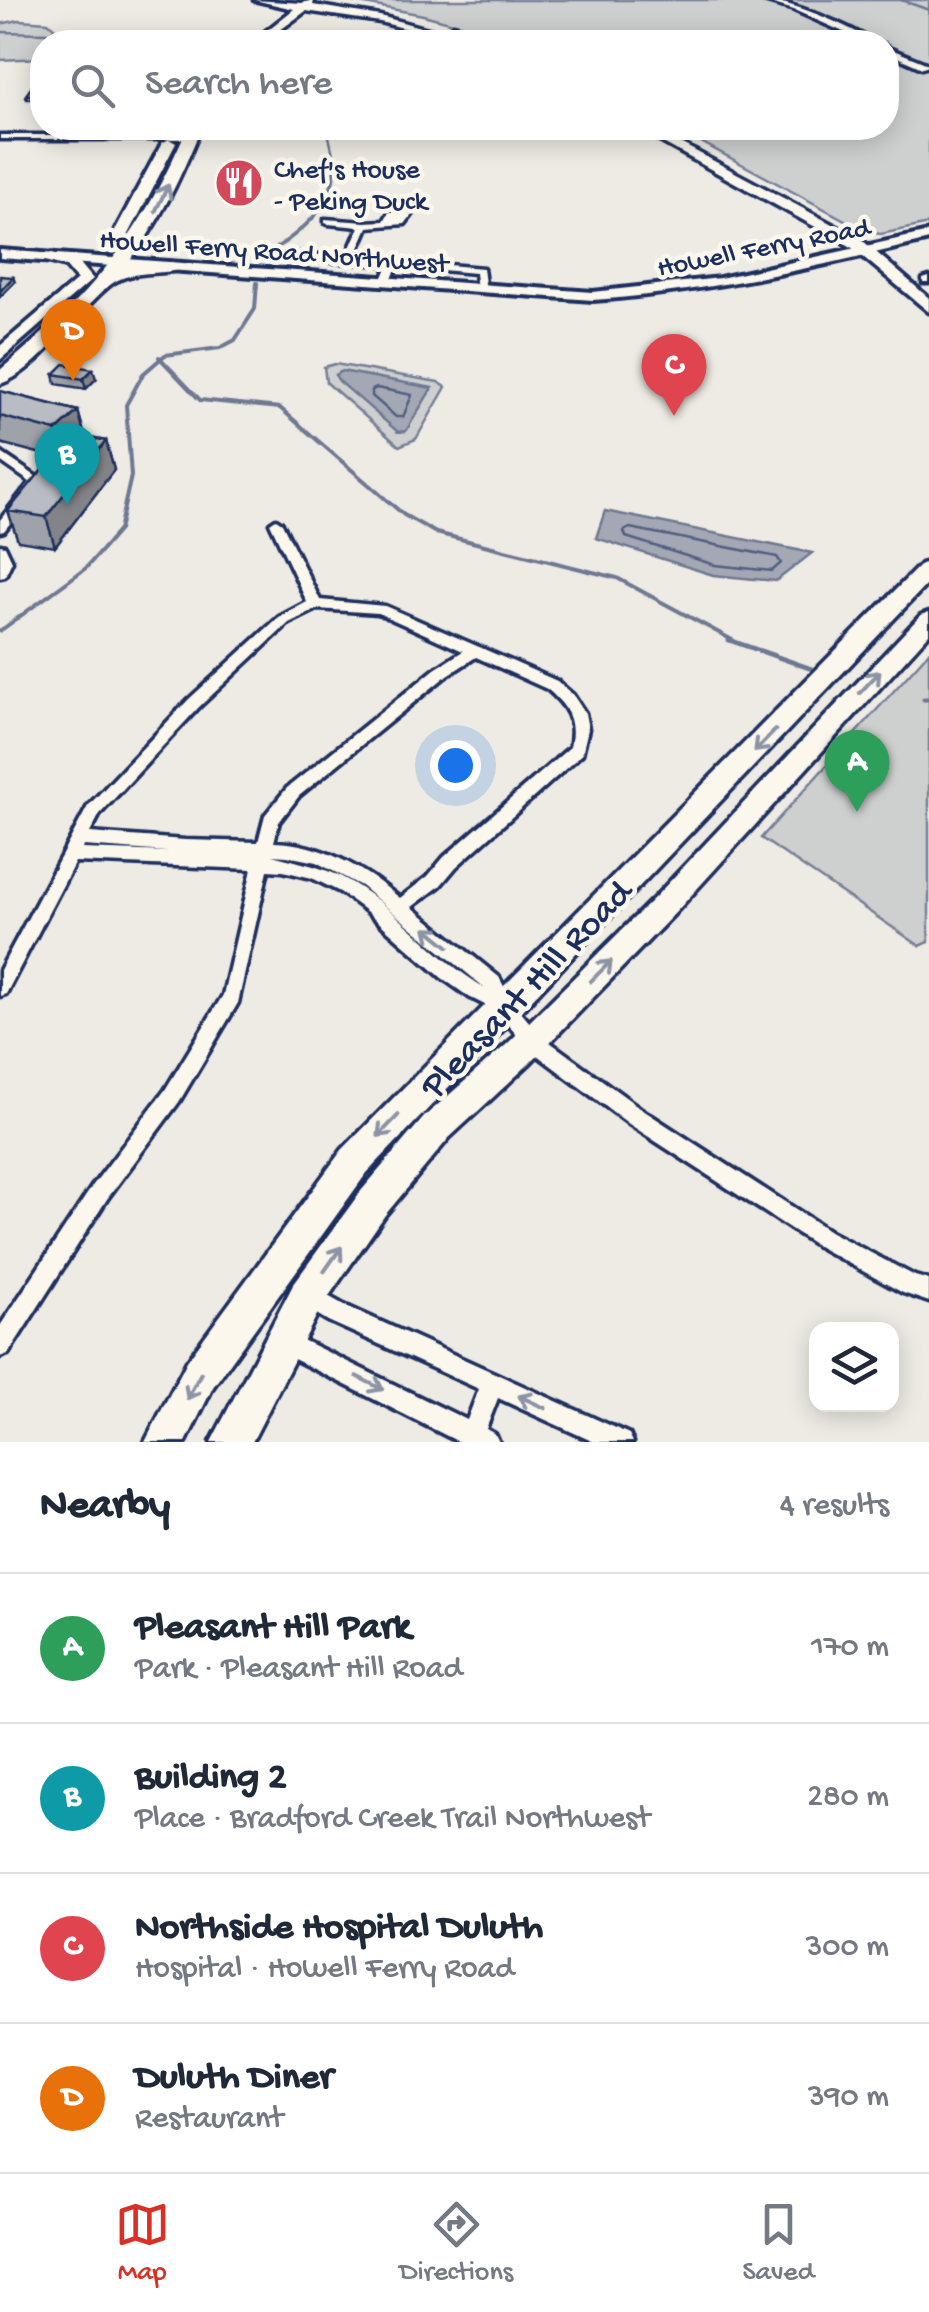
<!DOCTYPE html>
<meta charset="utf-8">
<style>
:root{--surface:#fff;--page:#f2f2f3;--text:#1f2937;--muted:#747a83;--line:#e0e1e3;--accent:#d93025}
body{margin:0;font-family:"Gochi Hand",sans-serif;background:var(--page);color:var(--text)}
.controls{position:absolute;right:30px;bottom:30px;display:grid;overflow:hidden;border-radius:20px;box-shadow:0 5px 25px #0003}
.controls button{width:90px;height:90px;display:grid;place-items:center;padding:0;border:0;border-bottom:2px solid var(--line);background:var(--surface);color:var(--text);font:50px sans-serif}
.you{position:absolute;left:455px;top:765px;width:35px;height:35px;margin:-25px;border:8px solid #fff;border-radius:50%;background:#1a73e8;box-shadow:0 0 0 15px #1a73e833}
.badge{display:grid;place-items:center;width:65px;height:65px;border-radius:50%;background:var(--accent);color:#fff;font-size:32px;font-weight:700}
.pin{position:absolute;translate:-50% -82px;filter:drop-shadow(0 2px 5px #0008)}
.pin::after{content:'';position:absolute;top:52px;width:35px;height:30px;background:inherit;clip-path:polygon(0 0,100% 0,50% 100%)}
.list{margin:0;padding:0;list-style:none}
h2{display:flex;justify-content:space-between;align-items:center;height:130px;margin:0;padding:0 40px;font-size:42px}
h2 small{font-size:32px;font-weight:400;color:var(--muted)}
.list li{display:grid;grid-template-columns:65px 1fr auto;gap:30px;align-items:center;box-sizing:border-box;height:150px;padding:0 40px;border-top:2px solid var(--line)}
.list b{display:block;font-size:38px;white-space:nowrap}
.list p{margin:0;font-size:32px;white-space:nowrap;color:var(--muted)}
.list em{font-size:32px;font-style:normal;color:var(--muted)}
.icon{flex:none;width:55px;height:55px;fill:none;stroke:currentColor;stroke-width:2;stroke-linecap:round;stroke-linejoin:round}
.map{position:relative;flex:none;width:929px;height:1442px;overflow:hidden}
.search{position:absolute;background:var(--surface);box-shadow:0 5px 25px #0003;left:30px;right:30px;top:30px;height:110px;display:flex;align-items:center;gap:25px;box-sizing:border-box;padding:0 35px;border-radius:40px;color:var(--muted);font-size:38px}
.sheet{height:730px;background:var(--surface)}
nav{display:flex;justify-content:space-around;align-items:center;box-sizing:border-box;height:140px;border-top:2px solid var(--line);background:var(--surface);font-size:28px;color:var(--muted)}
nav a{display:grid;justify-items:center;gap:5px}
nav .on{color:var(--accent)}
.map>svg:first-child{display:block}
.green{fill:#cecfcf;stroke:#747f96;stroke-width:2.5}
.water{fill:#a3a8b4;stroke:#6d7892;stroke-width:2.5}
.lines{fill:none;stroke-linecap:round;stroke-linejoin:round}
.shore{stroke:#515f80;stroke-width:2.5}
.stream-far2{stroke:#6d7892;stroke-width:2.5}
.stream-far1{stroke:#6d7892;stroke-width:4}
.stream{stroke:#6d7892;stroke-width:5}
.minor-casing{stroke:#1b2f5e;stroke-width:7}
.tertiary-casing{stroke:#1b2f5e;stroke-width:8}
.trunk-casing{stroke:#1b2f5e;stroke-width:7}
.minor{fill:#fbf7ec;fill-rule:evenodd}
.tertiary{fill:#fbf7ec;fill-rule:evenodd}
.trunk{fill:#fbf7ec;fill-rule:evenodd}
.wall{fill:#9fa2a8;stroke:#1b2f5e;stroke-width:2.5}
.shaded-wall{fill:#828488;stroke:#1b2f5e;stroke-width:2.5}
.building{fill:#b9bcc3;stroke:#1b2f5e;stroke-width:2.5}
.oneway{stroke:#8b93a5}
.labels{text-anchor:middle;stroke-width:9;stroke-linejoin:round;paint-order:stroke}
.far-poi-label{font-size:28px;fill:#1b2f5e;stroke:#fbf7ec;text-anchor:start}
.far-street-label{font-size:28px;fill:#1b2f5e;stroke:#fbf7ec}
.near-street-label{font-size:38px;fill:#1b2f5e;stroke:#fbf7ec}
</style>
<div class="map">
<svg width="929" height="1442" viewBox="0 0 929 1442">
<rect width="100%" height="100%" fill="#eeebe4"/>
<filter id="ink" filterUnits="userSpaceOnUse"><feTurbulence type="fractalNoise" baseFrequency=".01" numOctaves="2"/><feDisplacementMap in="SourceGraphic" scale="20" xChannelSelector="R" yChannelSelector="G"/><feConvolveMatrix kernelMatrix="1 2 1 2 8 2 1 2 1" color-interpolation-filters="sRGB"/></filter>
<g filter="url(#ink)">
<path class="green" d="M344 0H929V224L881 234 867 232 675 128H886V42H525L423 15Z
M19 20 48 22 55 28 42 42V58L0 60V24Z
M335 364 438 382 446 387 416 439 399 446 326 382 324 367Z
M929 652V942L920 946 761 838Z"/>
<path class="water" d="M342 371 432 388 406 431 398 432 339 381 335 375Z
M605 511 812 553 776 581 713 575 596 538Z"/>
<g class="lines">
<path class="shore" d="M377 388 412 395 403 417H396L372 396V390Z
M630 528 777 557 781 563 772 571 715 565 626 537 624 531Z"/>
<path class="stream-far2" d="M901 0 929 10
M0 32 47 33
M327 128 335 163"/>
<path class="stream-far1" d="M258 260C293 238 339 208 334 160
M159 357 200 400 280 408 404 515 436 533 617 578 736 642
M0 631 86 568 119 530 131 476 126 405 143 374 165 355 220 348 235 340 255 309 257 283"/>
<path class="stream" d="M729 640 812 669
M924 699H929"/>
<g class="minor-casing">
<path id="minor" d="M760 0C791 0 848 26 875 42H866L794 10Z
M886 47 928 64 929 66 922 68 886 52Z
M0 135H190L194 137 190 139H0Z
M389 212H407L412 215 405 224 368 227 355 257 483 268 486 292 477 290 475 273 397 266 391 282 386 285 381 282 388 265 293 259 288 256 293 253 346 257 359 227 328 224 325 223V219L365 222 384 221Z
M929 277V283H923V279Z
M0 452 43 481 4 531 0 532V520L30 482 0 461Z
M276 519 282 523 320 600 385 606 557 681 573 695 585 713 588 729 582 754 456 867 440 886 412 907 499 977 511 1000 539 1034 643 1110 831 1232 915 1276 929 1280V1302L903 1293 817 1246 629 1124 525 1046 499 1012 469 997 442 978 366 911 340 892 312 878 283 871 268 870 238 1003 179 1102 107 1199 8 1354 0 1357V1326L93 1185 165 1090 223 995 252 869 75 862 6 994 0 996V970L88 806 189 699 279 617 307 602 270 523ZM317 609 378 613 463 651 435 669 287 788 265 815 258 842 185 840 90 833 100 814 199 707 289 623ZM476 657 547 689C567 706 576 720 570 747L444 857 428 876 400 898C363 868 322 843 274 842L279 822 299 796 445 677ZM83 846 169 852 82 849ZM272 855 287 856 316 862 361 886 485 988C436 959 400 911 351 882 326 867 297 862 272 855Z
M0 545 5 546 12 561 5 576 0 577Z
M308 1285 344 1305 629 1434 633 1442H594L498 1398 486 1429 495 1434 499 1442H459L274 1349 271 1341 274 1333 282 1330 467 1420 479 1389 328 1321 300 1304 297 1296 300 1288Z"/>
</g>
<g class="tertiary-casing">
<path id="tertiary" d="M929 232V240C818 267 707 292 593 300L0 258V250L593 292 720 278Z"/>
</g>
<g class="trunk-casing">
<path id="trunk" d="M254 0 301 3 314 0 313 5 380 16 475 42H457L380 22 306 11 264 42H252L294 9Z
M454 25 503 40 505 42H489L450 30Z
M187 128H201C180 178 159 225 125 267L172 262 180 267 178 270C155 275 129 270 110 285 78 310 38 372 0 384V370C93 293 139 239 187 128Z
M636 128H652L862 240 929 298V312L850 246Z
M169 139 176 143 128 236 115 239 112 236 162 143Z
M52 253 78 261 93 279 0 360V346L77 280 66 267 46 261V255Z
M929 562V582L366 1174 213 1387 186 1442H145L187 1361 342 1150 921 564Z
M929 612V634L676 912 529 1064 449 1138 385 1215 320 1309 252 1442H211L294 1283 361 1191 425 1116 507 1044 656 896 921 615Z"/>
</g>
<use href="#minor" class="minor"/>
<use href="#tertiary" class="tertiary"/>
<use href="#trunk" class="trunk"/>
</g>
<path class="wall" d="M42 74V99H27L26 95Z
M54 374 96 379 86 389 56 384Z
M0 391 78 411 85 437 106 441 114 470 55 547 18 541 8 511 53 457 0 443Z"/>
<path class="shaded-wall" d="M13 277 15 282 0 297V291Z
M93 369 96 379 86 389 83 379Z
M78 411 86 440 64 460 56 431Z
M106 441 114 470 55 547 46 517Z"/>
<path class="building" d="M41 74 42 95H26Z
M0 276 13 277 0 291Z
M64 364 93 369 83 379 54 374Z
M0 391 78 411 56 431 0 416Z
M71 435 106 441 46 517 8 511Z"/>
<defs><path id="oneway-shaft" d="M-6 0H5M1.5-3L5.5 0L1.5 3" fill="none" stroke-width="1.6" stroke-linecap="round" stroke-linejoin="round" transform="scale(2.5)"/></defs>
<g class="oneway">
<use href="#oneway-shaft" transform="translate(162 198) rotate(-64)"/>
<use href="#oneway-shaft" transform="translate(870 682) rotate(-47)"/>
<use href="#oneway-shaft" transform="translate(765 741) rotate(134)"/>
<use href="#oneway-shaft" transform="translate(437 937) rotate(-141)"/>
<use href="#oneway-shaft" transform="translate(601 971) rotate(-45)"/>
<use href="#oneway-shaft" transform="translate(388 1126) rotate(134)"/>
<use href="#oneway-shaft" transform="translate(333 1259) rotate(-55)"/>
<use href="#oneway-shaft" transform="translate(370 1383) rotate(27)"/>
<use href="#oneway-shaft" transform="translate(194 1386) rotate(118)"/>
<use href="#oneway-shaft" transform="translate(532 1402) rotate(-155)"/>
</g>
</g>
<defs>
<g id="restaurant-disc" transform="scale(2.5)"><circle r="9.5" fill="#d1495b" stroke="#fbf7ec"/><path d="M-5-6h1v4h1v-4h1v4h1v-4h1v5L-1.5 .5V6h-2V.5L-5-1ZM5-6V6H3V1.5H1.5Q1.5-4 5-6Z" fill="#fff"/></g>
</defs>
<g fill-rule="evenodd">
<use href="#restaurant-disc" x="239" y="183"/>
</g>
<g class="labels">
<g class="far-poi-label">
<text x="274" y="177">Chef's House<tspan x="274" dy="32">- Peking Duck</tspan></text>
</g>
<g class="far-street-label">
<text transform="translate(763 245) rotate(-11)" y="10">Howell Ferry Road</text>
<text transform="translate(274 249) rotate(4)" y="10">Howell Ferry Road Northwest</text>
</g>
<g class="near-street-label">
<text transform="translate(524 987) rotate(-46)" y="13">Pleasant Hill Road</text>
</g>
</g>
</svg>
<div class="controls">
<button><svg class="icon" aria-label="layers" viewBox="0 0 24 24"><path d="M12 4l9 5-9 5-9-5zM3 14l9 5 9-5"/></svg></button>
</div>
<div class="you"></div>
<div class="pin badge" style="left:857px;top:812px;background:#2e9e5b">A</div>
<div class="pin badge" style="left:67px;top:505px;background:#0f9aa8">B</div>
<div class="pin badge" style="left:674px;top:416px;background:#e0444e">C</div>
<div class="pin badge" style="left:73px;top:381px;background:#e8710a">D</div>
<div class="search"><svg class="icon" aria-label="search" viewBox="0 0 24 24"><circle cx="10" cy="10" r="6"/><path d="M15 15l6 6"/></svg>Search here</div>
</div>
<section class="sheet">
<h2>Nearby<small>4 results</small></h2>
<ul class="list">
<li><span class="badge" style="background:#2e9e5b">A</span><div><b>Pleasant Hill Park</b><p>Park · Pleasant Hill Road</p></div><em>170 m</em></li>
<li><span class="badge" style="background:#0f9aa8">B</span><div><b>Building 2</b><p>Place · Bradford Creek Trail Northwest</p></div><em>280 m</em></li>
<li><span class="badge" style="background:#e0444e">C</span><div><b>Northside Hospital Duluth</b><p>Hospital · Howell Ferry Road</p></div><em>300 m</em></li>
<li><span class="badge" style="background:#e8710a">D</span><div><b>Duluth Diner</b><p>Restaurant</p></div><em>390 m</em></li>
</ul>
</section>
<nav>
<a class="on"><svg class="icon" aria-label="map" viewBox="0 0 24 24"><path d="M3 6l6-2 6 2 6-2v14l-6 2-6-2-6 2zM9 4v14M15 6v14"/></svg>Map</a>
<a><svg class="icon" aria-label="directions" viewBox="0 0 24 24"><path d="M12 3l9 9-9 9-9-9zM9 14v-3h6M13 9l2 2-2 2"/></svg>Directions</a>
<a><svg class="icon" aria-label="saved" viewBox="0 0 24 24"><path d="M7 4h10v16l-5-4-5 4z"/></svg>Saved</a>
</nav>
